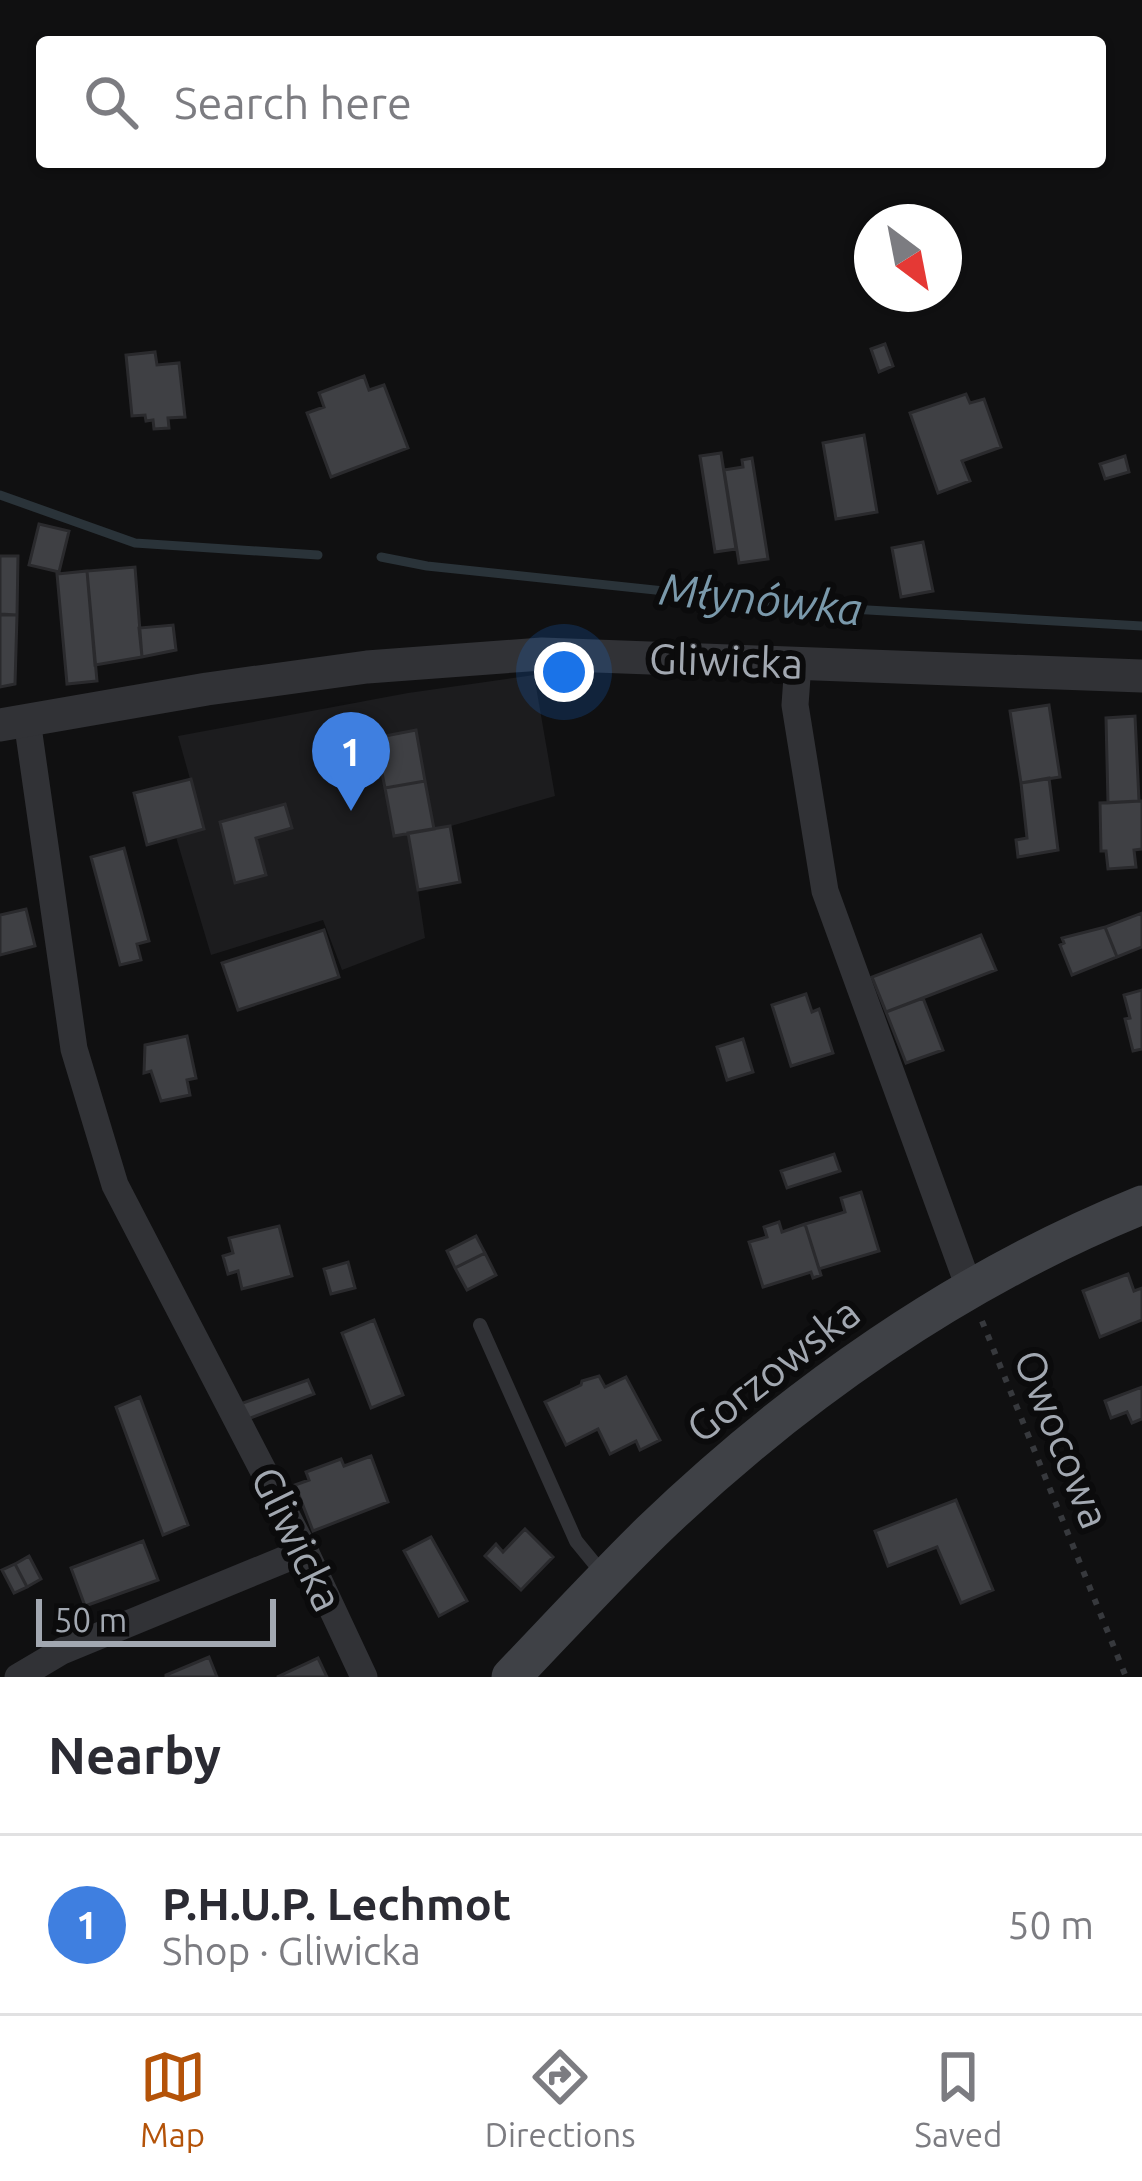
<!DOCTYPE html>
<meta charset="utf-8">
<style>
:root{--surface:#fff;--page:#f2f2f3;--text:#2b2b33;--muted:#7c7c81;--line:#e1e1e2;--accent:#b45309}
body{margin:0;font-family:Ubuntu,sans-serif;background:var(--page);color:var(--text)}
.compass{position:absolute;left:854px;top:204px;width:108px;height:108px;border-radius:50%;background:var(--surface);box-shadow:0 3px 9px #0004;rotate:148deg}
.scale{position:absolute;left:36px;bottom:30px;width:240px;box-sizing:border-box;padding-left:12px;border:6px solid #a2a8b1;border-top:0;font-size:33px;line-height:42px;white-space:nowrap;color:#a2a8b1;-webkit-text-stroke:9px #0b0b0c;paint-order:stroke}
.you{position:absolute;left:564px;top:672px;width:42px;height:42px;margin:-30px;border:9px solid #fff;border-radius:50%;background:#1a73e8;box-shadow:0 0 0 18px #1a73e833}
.badge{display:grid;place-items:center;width:78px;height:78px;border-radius:50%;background:var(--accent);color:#fff;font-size:39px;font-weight:700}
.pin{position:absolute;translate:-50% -99px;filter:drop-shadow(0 3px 6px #0008)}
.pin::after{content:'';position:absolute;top:63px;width:42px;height:36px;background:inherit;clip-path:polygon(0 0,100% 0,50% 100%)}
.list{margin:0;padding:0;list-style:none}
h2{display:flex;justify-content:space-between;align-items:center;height:156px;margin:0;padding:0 48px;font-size:51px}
h2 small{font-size:39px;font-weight:400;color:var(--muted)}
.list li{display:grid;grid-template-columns:78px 1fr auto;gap:36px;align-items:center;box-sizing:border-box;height:180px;padding:0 48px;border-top:3px solid var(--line)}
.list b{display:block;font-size:45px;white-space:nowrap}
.list p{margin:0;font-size:39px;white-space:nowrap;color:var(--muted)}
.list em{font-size:39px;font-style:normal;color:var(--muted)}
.icon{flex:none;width:66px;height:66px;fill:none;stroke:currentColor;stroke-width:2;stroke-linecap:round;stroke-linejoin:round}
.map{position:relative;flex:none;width:1142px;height:1677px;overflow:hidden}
.search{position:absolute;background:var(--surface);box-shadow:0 3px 9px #0004;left:36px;right:36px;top:36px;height:132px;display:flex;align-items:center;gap:30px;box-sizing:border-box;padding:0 42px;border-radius:12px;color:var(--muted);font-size:45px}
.sheet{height:336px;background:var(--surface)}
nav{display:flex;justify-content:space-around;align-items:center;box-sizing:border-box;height:168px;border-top:3px solid var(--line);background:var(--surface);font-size:33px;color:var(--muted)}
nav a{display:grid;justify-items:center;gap:6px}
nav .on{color:var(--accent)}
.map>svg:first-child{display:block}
.built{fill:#1c1c1e}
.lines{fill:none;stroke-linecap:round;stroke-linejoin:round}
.stream{stroke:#2a3339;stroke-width:9}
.building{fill:#3f4044;stroke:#2a2a2d;stroke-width:3}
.path{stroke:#37393d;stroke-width:6;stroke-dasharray:6 9;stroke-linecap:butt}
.service{stroke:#313236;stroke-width:14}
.minor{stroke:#313236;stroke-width:27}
.tertiary{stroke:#313236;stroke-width:33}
.secondary{stroke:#3f4146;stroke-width:39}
.labels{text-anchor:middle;stroke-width:12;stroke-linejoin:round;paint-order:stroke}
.street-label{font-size:42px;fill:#a2a8b1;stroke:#0b0b0c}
.water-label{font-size:45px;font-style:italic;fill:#7a99ab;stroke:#0b0b0c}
</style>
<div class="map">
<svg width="1142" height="1677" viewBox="0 0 1142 1677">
<rect width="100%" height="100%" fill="#101011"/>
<path class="built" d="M534 675 555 796 451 826 460 882 418 890 425 938 342 970 323 920 211 955 176 837 204 829 178 736 408 693Z"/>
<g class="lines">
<path class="stream" d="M0 495 135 543 318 555
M381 557 427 566 817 607 1142 626"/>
</g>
<path class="building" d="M885 344 893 366 879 372 871 349Z
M155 352 157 365 179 363 185 417 168 418 169 428 154 429 153 420 146 421 145 415 132 416 126 355Z
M364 376 369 390 384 385 408 448 331 477 307 413 324 407 319 393Z
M966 394 970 403 984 399 1001 447 962 461 970 481 938 493 910 413Z
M864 435 877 512 836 519 823 443Z
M721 453 736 549 715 552 700 456Z
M1125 456 1129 472 1105 479 1100 464Z
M752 458 768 559 739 563 724 470 743 467 742 460Z
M39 524 69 531 59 572 29 565Z
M923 542 933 591 901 597 892 548Z
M0 556H18L17 615 0 614Z
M135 567 142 657 95 665 87 571Z
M87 571 97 681 67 684 57 574Z
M0 615H17L15 684 0 687Z
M173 625 176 650 142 657 139 628Z
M1049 705 1060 777 1021 783 1010 711Z
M1135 716 1139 801 1108 803 1106 718Z
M416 730 425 781 385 788 375 738Z
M1049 778 1058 850 1018 857 1016 840 1027 838 1021 783Z
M191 779 204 829 147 845 134 793Z
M425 781 434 829 394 836 385 788Z
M1139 801H1142V849L1134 850 1136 867 1108 869 1106 851H1101L1100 803Z
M285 804 292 828 256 838 266 875 235 883 220 822Z
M450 826 460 882 418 890 408 833Z
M124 848 149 941 137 944 141 960 120 965 91 857Z
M26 909 35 946 0 955V915Z
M1142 913V947L1117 957 1105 927Z
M1105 927 1117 957 1072 975 1060 945 1064 943 1062 938Z
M324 930 339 977 238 1010 222 963Z
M981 935 996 970 886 1012 872 977Z
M1142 990V1049L1133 1051 1125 1019 1130 1018 1124 995Z
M806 994 812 1012 819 1009 833 1053 791 1066 772 1005Z
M923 998 943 1050 906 1063 886 1012Z
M187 1036 196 1078 187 1080 190 1095 161 1101 151 1071 144 1073 145 1045Z
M743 1039 753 1072 727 1080 717 1047Z
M834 1154 840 1171 787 1188 781 1171Z
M861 1192 879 1251 819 1269 805 1224 845 1212 841 1198Z
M779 1222 782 1232 805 1224 821 1275 813 1278 811 1272 763 1287 749 1242 767 1237 764 1227Z
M279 1226 292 1276 242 1289 238 1271 228 1274 223 1256 233 1253 229 1238Z
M476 1236 485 1253 455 1268 447 1251Z
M485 1253 496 1275 467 1290 455 1268Z
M348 1262 355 1288 331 1294 324 1269Z
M1128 1274 1134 1291 1142 1288V1320L1100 1337 1083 1291Z
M374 1320 403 1395 371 1408 342 1333Z
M599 1376 605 1387 626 1377 660 1440 640 1450 636 1441 610 1454 598 1429 566 1445 545 1402 581 1385 582 1381Z
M308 1380 314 1394 248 1419 240 1404Z
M1142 1387V1419L1132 1423 1127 1412 1111 1418 1105 1401Z
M140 1397 188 1525 163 1535 116 1407Z
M371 1456 388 1502 313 1531 295 1485 309 1480 306 1472 341 1459 344 1466Z
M956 1500 993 1590 961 1603 937 1547 888 1566 875 1531Z
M525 1529 553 1557 521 1590 485 1556 496 1544 503 1552Z
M431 1537 467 1601 439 1616 404 1551Z
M143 1541 158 1580 85 1606 71 1568Z
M29 1556 41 1579 27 1587 15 1564Z
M15 1564 27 1587 14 1593 2 1570Z
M209 1657 217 1677H166V1675Z
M318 1658 327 1677H277Z"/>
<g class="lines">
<path class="path" d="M982 1321 1126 1677"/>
<path class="service" d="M480 1325 576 1541 603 1574"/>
<path class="minor" d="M798 663 795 705 825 891 970 1290
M27 720 74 1049 115 1185 305 1551 364 1677
M18 1677 62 1651 305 1551"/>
<path class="tertiary" d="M0 725 207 689 367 667 542 654 1142 676"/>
<path class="secondary" d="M511 1677C557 1629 603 1579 651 1532 793 1395 959 1279 1142 1205"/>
</g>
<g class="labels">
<g class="street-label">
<text transform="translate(726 661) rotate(2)" y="15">Gliwicka</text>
<text transform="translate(773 1370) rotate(-38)" y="15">Gorzowska</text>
<text transform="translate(1062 1439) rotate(68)" y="15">Owocowa</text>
<text transform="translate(297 1539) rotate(64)" y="15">Gliwicka</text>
</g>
<g class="water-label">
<text transform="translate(761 599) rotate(6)" y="16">Młynówka</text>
</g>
</g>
</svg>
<svg class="compass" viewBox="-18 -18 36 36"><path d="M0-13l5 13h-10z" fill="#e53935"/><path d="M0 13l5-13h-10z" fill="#7c7c81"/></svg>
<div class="scale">50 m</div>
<div class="you"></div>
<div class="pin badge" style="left:351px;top:811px;background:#3f7fe0">1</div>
<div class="search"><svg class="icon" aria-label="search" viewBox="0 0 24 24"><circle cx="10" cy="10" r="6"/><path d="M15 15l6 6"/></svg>Search here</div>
</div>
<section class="sheet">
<h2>Nearby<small></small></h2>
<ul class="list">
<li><span class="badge" style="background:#3f7fe0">1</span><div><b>P.H.U.P. Lechmot</b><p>Shop · Gliwicka</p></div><em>50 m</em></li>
</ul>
</section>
<nav>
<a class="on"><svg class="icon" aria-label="map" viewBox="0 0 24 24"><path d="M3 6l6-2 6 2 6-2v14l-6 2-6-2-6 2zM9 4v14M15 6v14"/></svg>Map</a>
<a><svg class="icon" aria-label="directions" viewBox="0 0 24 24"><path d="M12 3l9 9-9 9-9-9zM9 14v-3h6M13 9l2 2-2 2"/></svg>Directions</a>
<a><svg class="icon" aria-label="saved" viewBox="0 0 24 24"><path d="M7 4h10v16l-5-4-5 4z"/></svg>Saved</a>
</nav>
